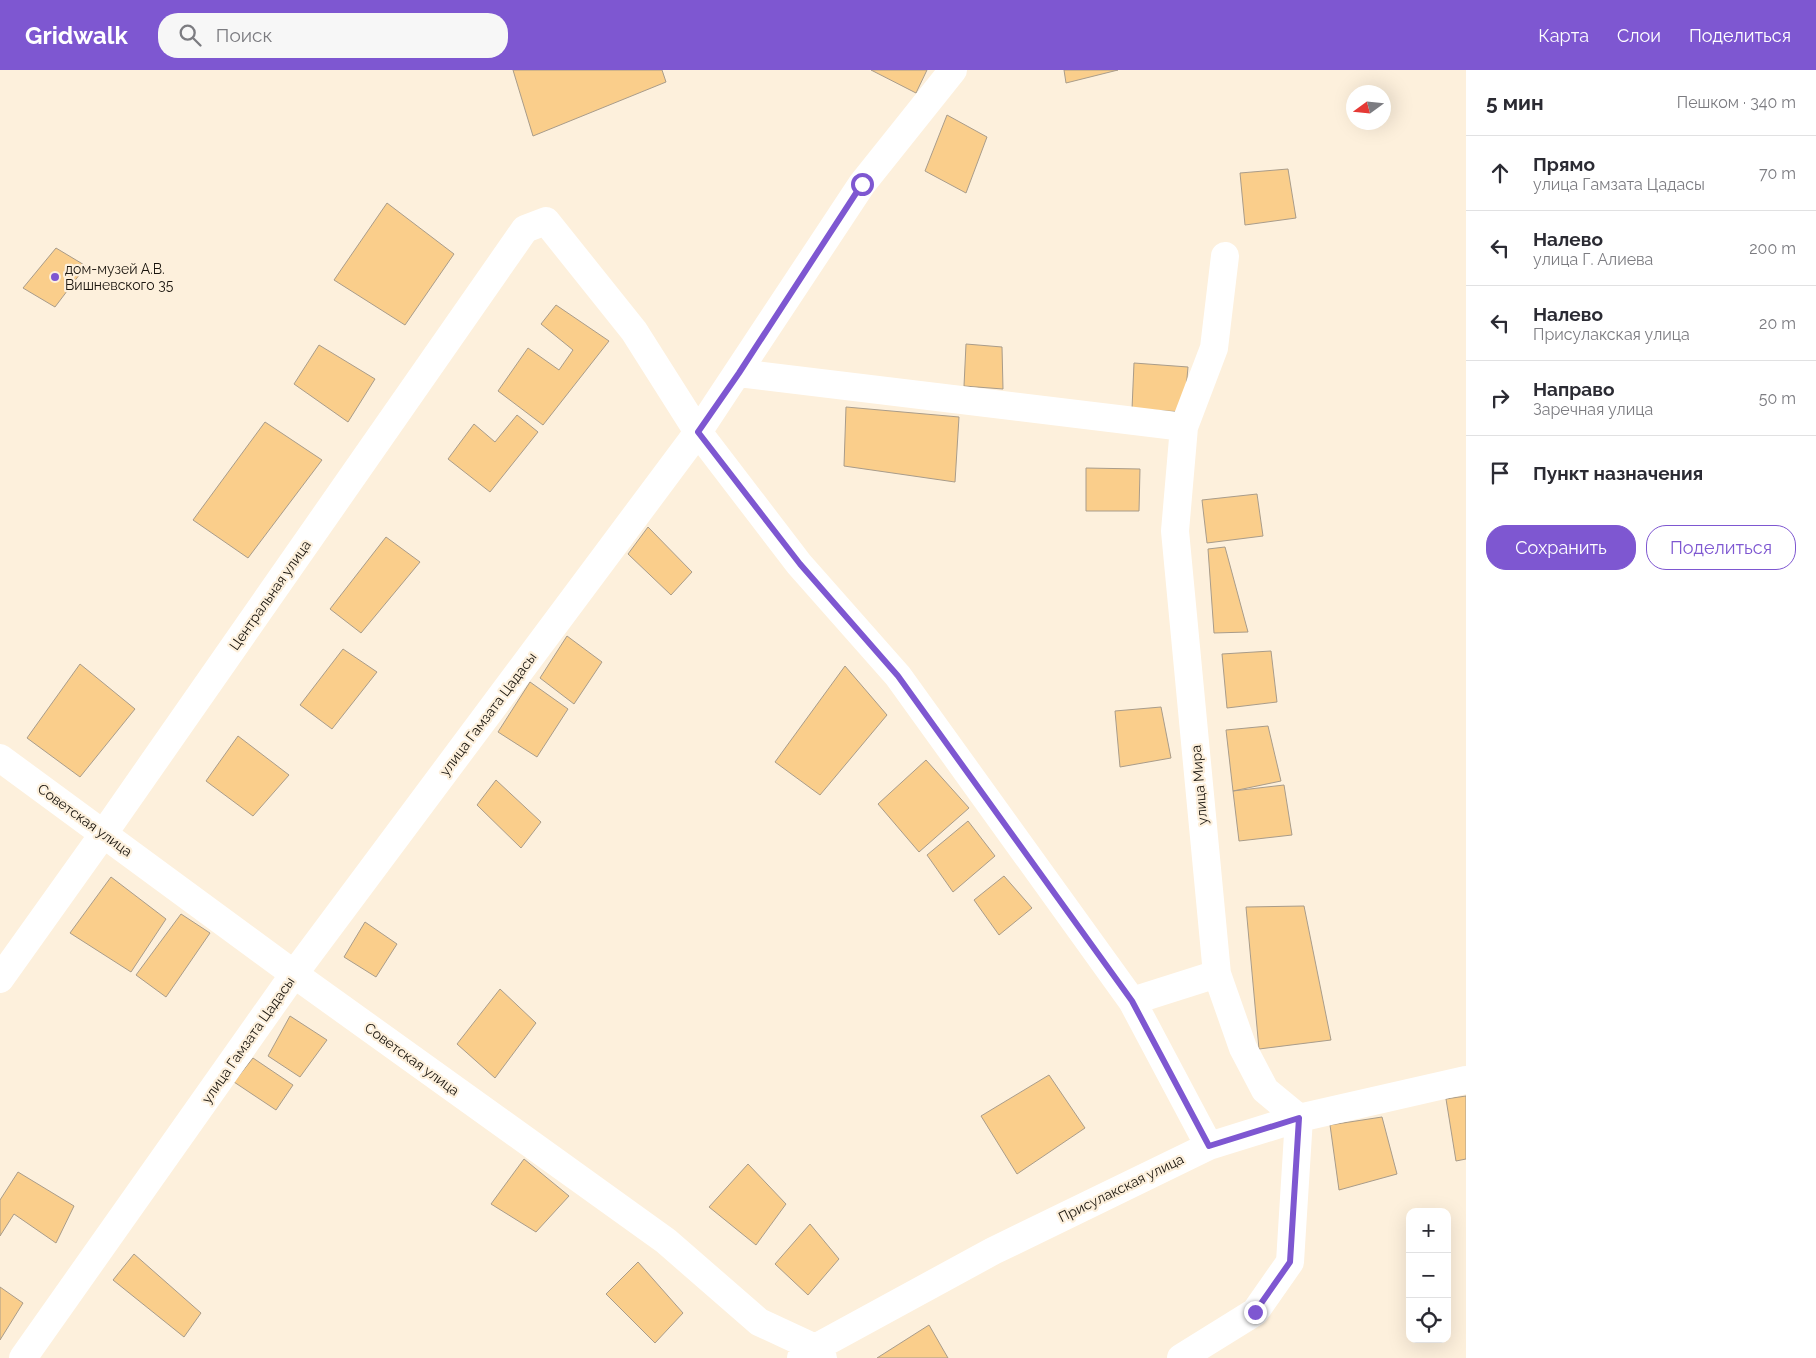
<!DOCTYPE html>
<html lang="ru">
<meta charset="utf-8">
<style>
:root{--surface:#fff;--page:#f7f7f7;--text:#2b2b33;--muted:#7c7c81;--line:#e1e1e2;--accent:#7e57d1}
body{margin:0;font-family:Raleway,sans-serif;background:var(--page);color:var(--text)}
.controls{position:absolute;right:15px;bottom:15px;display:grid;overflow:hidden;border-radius:10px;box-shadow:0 5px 20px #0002}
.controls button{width:45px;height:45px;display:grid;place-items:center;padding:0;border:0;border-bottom:1px solid var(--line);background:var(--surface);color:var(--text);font:25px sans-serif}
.compass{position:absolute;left:1346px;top:15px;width:45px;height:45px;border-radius:50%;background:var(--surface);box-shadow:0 5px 20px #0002;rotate:255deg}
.stop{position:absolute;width:15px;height:15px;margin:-11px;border:4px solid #7e57d1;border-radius:50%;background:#fff}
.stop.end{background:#7e57d1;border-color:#fff;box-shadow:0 1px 5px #0008}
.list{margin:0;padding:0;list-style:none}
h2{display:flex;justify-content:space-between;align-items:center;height:65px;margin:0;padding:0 20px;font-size:21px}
h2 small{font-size:16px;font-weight:400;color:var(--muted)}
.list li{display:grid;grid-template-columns:32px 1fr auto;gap:15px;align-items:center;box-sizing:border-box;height:75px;padding:0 20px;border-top:1px solid var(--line)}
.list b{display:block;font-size:19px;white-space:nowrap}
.list p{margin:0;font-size:16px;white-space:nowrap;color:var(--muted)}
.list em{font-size:16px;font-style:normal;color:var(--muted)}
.actions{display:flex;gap:10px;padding:15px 20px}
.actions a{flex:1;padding:11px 0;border:1px solid var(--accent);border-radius:20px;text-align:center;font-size:18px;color:var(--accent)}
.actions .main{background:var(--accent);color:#fff}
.icon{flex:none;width:28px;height:28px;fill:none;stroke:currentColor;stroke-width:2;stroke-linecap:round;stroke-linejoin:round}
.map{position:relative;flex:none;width:1466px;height:1288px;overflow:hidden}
header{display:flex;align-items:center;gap:30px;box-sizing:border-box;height:70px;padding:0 25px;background:var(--accent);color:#fff}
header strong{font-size:24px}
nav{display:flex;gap:28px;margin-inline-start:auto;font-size:18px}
.search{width:350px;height:45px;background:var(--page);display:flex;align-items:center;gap:12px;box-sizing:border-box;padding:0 18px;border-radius:20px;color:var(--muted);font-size:19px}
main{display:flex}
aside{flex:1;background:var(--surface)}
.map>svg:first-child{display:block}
.building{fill:#face8b;stroke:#a99c8a}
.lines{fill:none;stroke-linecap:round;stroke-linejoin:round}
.minor{stroke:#fff;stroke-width:28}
.route{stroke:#7e57d1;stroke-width:6}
.poi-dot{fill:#7e57d1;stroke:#fdf0dc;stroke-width:2}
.labels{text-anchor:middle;stroke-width:4.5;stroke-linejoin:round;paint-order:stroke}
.poi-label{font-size:14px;fill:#19140d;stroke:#fdf0dc;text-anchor:start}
.street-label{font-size:14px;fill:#19140d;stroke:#fdf0dc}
</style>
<header>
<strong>Gridwalk</strong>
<div class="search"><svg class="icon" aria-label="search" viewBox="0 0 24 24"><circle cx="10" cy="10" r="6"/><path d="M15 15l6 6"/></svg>Поиск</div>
<nav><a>Карта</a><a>Слои</a><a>Поделиться</a></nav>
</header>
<main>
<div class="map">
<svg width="1466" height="1288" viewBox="0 0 1466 1288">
<rect width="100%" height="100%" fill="#fdf0dc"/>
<path class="building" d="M513 0H662L666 12 533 66Z
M871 0H927L916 23Z
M1064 0H1118L1066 13Z
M947 45 987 67 966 123 925 101Z
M1288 99 1296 148 1245 155 1240 103Z
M387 133 454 184 405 255 334 210Z
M56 178 86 196 55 237 23 218Z
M556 235 609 271 543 355 498 321 528 278 559 300 573 280 541 254Z
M966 274 1002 277 1003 319 964 316Z
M319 275 375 309 348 352 294 314Z
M1134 293 1188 297 1184 342 1132 339Z
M846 337 959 347 955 412 844 396Z
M517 345 538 362 490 422 448 389 474 354 495 372Z
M265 352 322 390 248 488 193 450Z
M1086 398 1140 399 1139 441H1086Z
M1257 424 1263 466 1207 473 1202 430Z
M648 457 692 502 671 525 628 484Z
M386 467 420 492 361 563 330 539Z
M1225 477 1248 562 1214 563 1208 479Z
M567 566 602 592 574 634 540 608Z
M343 579 377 602 332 659 300 635Z
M1271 581 1277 632 1227 638 1222 584Z
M80 594 135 639 80 707 27 668Z
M845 596 887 645 820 725 775 692Z
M530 612 568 639 537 687 498 662Z
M1161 637 1171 688 1120 697 1115 641Z
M1268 656 1281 711 1233 721 1226 660Z
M238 666 289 705 253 746 206 711Z
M926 690 969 738 919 782 878 734Z
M496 710 541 752 521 778 477 735Z
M1284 715 1292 765 1239 771 1233 721Z
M968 751 995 786 953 822 927 785Z
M1004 806 1032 838 999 865 974 830Z
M111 807 166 849 131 902 70 863Z
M1304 836 1331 970 1259 979 1246 837Z
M181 844 210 863 166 927 136 905Z
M365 852 397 874 376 907 344 887Z
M500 919 536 953 495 1008 457 974Z
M290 946 327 970 300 1007 268 986Z
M253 988 293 1015 276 1040 234 1012Z
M1049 1005 1085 1058 1017 1104 981 1046Z
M1466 1026V1089L1456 1091 1446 1029Z
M1382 1047 1397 1104 1339 1120 1330 1055Z
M524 1089 569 1126 536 1162 491 1134Z
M748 1094 786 1134 756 1175 709 1137Z
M18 1102 74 1136 56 1173 14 1144 0 1166V1130Z
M810 1154 839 1189 808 1225 775 1194Z
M134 1184 201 1243 184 1267 113 1210Z
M638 1192 683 1243 655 1273 606 1224Z
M0 1217 23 1233 0 1270Z
M929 1255 948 1288H877Z"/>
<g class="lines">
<path class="minor" d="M739 303 1184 357
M0 688 294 904 666 1171 759 1252 815 1278 823 1288
M0 909 104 763 525 159 546 151 634 261 698 362 799 494 898 606 1132 931 1209 1076
M1132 931 1217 904
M23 1288 294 904 698 362 862 114 953 0
M801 1288 815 1278 993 1181 1209 1076 1299 1048 1466 1010
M1181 1288 1255 1242 1290 1192 1299 1048 1265 1020 1243 978 1217 904 1175 461 1184 357 1214 278 1225 186"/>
</g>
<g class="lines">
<path class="route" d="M862 114 739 303 698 362 800 494 898 606 1132 931 1209 1076 1299 1048 1290 1192 1255 1242"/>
</g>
<circle class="poi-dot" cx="55" cy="207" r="5"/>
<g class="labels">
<g class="poi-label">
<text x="65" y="204">дом-музей А.В.<tspan x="65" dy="16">Вишневского 35</tspan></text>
</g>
<g class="street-label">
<text transform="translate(270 525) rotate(-55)" y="5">Центральная улица</text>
<text transform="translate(488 644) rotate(-53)" y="5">улица Гамзата Цадасы</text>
<text transform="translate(1199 715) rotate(-95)" y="5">улица Мира</text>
<text transform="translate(85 750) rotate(36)" y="5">Советская улица</text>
<text transform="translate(248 970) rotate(-55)" y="5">улица Гамзата Цадасы</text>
<text transform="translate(412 989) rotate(36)" y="5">Советская улица</text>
<text transform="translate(1121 1118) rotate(-26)" y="5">Присулакская улица</text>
</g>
</g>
</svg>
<div class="controls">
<button>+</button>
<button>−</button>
<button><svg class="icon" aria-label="locate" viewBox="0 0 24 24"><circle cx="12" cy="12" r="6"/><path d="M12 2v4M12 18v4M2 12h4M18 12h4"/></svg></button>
</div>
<svg class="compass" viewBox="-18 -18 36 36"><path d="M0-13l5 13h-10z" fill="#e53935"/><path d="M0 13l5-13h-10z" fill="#7c7c81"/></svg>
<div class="stop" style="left:862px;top:114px"></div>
<div class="stop end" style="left:1255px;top:1242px"></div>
</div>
<aside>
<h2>5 мин<small>Пешком · 340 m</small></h2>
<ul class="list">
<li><svg class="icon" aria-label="ahead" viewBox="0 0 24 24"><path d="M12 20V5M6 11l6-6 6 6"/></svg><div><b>Прямо</b><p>улица Гамзата Цадасы</p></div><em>70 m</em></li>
<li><svg class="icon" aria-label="left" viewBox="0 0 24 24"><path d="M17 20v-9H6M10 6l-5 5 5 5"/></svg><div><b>Налево</b><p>улица Г. Алиева</p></div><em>200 m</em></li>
<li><svg class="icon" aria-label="left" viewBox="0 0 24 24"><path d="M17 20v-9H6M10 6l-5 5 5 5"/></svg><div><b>Налево</b><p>Присулакская улица</p></div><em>20 m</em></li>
<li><svg class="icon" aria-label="right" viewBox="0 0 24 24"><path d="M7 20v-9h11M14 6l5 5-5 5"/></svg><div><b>Направо</b><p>Заречная улица</p></div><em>50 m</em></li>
<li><svg class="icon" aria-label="arrive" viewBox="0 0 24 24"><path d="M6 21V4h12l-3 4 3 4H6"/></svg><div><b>Пункт назначения</b></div></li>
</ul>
<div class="actions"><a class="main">Сохранить</a><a>Поделиться</a></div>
</aside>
</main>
